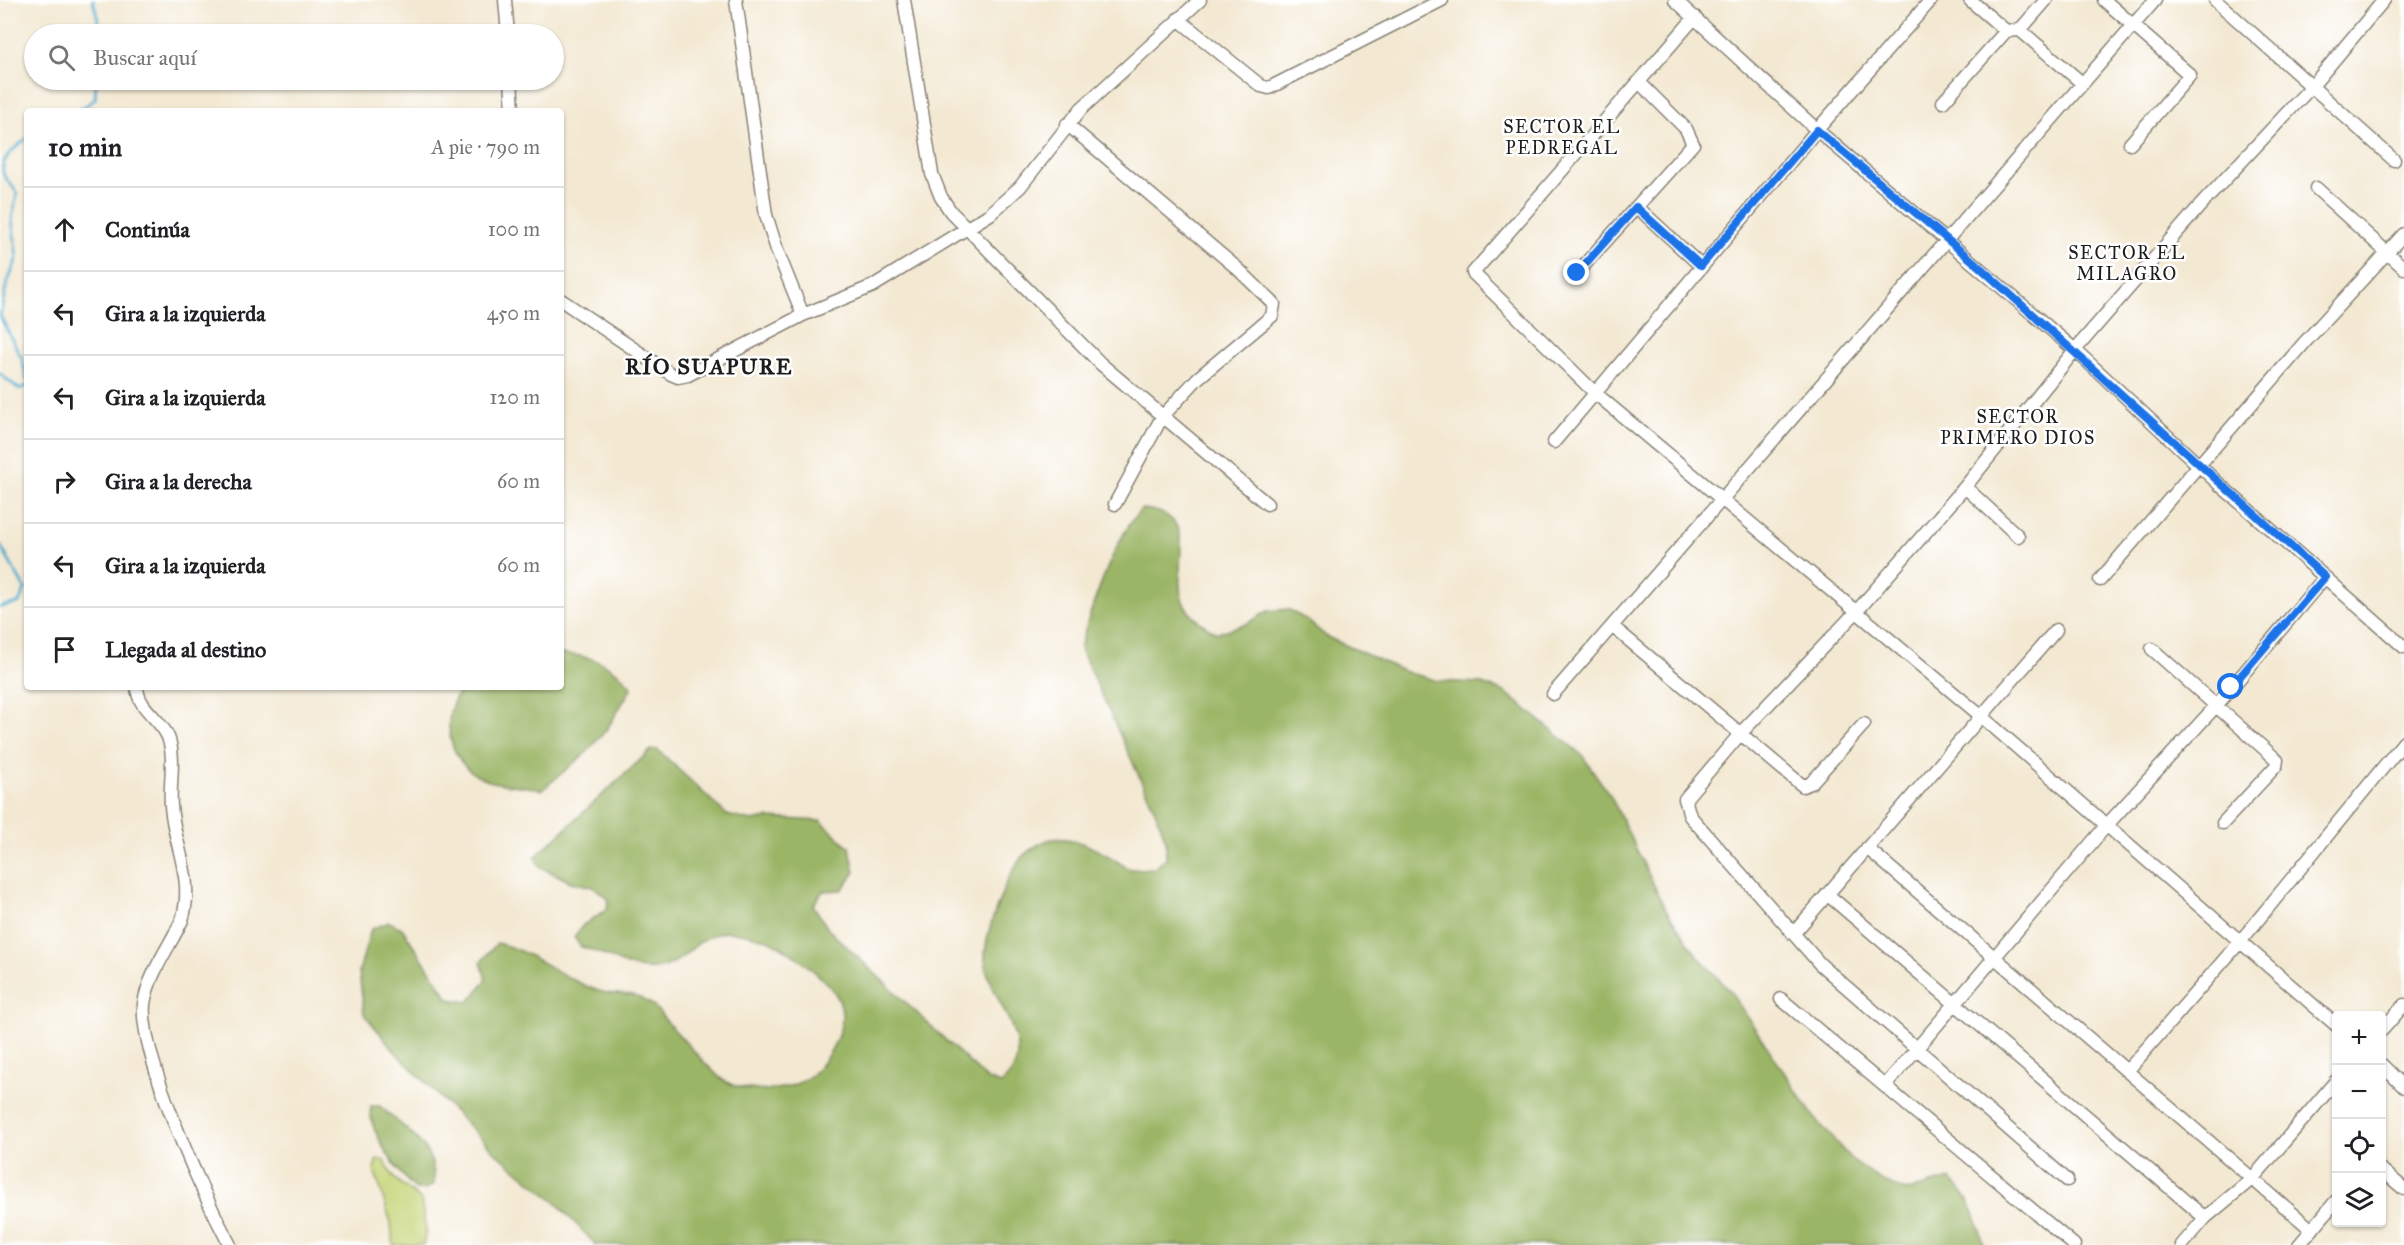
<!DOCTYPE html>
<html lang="es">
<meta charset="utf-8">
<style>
:root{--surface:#fff;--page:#f2f2f2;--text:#202124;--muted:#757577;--line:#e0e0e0}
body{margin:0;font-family:"IM FELL Great Primer",serif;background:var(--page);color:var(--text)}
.controls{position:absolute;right:18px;bottom:18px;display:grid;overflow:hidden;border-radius:6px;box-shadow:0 2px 4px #0004}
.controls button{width:54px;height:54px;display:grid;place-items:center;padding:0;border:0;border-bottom:2px solid var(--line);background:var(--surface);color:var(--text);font:30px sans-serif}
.stop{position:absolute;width:18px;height:18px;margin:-14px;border:4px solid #1a73e8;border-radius:50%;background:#fff}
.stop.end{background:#1a73e8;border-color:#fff;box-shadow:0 2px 6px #0008}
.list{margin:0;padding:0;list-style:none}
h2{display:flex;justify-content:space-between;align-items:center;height:78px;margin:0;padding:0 24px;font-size:26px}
h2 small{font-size:20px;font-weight:400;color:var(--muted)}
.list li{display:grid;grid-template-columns:39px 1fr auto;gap:18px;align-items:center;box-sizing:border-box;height:84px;padding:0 24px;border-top:2px solid var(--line)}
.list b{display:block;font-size:22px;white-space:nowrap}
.list em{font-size:20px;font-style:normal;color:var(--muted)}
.icon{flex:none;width:33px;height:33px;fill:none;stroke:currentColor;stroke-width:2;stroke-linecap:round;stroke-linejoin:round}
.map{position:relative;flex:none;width:2404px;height:1245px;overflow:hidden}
.search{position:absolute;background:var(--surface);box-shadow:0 2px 4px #0004;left:24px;top:24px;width:540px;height:66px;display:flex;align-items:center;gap:15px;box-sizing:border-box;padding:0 21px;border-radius:33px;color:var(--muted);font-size:22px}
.panel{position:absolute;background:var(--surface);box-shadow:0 2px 4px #0004;left:24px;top:108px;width:540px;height:582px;border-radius:6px}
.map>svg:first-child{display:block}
.green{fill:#c4d375;stroke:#707848;stroke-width:1.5}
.forest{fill:#9bb566;stroke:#5c6841;stroke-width:1.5}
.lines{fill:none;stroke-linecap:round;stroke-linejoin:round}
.stream{stroke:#4fabcd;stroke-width:3}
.street-casing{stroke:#888276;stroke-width:15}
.street{stroke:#fff;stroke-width:12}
.route{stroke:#1a73e8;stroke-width:8}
.labels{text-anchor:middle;stroke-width:5;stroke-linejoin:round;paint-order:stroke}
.neighbourhood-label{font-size:18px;letter-spacing:1.5px;fill:#1c1c1c;stroke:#fff}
.district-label{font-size:22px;font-weight:bold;letter-spacing:1.5px;fill:#1c1c1c;stroke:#fff}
</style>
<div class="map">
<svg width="2404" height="1245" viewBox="0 0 2404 1245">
<rect width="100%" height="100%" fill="#fff"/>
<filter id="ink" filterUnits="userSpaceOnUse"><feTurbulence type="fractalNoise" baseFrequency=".0167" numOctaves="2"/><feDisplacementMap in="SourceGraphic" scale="12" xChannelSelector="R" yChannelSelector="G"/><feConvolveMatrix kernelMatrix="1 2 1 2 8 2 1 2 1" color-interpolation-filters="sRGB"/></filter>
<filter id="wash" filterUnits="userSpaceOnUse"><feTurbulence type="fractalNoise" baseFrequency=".008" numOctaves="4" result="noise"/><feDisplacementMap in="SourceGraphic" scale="24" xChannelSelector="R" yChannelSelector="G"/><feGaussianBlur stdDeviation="1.35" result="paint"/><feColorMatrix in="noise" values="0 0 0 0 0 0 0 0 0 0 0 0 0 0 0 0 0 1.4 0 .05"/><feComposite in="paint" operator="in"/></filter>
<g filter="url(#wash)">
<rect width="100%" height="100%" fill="#f3e8d1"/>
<path class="green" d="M377 1159 384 1161 394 1178 421 1200 426 1230 423 1245H393L391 1223 374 1169Z"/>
<path class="forest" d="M1142 509C1206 513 1167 572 1185 606 1192 618 1205 626 1217 633L1246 624 1268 611 1288 609 1307 620 1327 637 1406 672 1438 681 1479 683 1505 692 1582 755 1611 797 1665 908 1696 954 1730 991 1814 1117 1850 1158 1885 1183 1906 1191 1950 1179C1971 1197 1977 1219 1984 1245H596L555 1202 495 1152 397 1054 364 1014 359 971 371 929 389 922 402 928 449 999 469 1002 486 980 481 962 497 943C534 952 563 979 599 991 619 998 628 989 651 1004 658 1009 663 1018 669 1024 679 1035 717 1078 726 1082 741 1090 759 1091 775 1089 794 1087 810 1080 821 1065 833 1049 846 1027 841 1006 837 985 785 945 765 939 753 935 732 930 720 933 689 940 683 972 644 969 620 967 604 951 581 947L574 937 583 925 606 910 609 900 594 887 571 882 540 867 535 857 651 750H658L727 815 752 821 768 818 821 821 850 848 855 872 842 890 823 891 813 905 828 929 987 1079 1001 1084C1041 1051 996 1007 986 969 980 941 1005 880 1021 858 1027 851 1044 840 1052 839 1072 836 1095 848 1112 858 1118 861 1125 868 1132 869 1139 870 1148 868 1155 868L1166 858V841L1156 813 1080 648C1089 613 1116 533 1142 509Z
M561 654C591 655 612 664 632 687L607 729 587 752 542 790C523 784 504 787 486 780 449 767 437 716 463 687H561Z
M371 1106H380C405 1130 437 1145 434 1184L426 1189H416C399 1175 366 1128 371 1106Z"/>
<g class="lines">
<path class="stream" d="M93 0 98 19 97 34
M78 111 95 99 96 80
M27 138C17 147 0 157 3 173 6 181 14 186 17 194L12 219 17 258 6 287 0 316 22 359 27 380
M0 374 19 389 27 386
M0 545 25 589 19 603 0 607"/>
</g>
</g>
<g filter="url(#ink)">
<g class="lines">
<g class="street-casing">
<path id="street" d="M505 0 508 34
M736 0 766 215 778 253 803 315
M904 0 932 174 941 197 951 212 1101 364 1267 504
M1675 0 1817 130 2075 350 2219 484 2404 647
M1970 0 2006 31
M2104 0 2190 75 2130 144
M2215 0 2394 160
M1695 17 1473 273 1595 393 1981 716 2336 1025
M1178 19 1261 86 1269 88 1442 0
M2020 30 2082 83
M511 80 513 111
M1943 102 2006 31 2020 30 2046 0
M1067 124 1238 269 1274 304 1272 316 1198 378 1162 417 1115 504
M2316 188 2404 268
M1637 207 1701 266
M1577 273 1693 144 1686 129 1639 82
M561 300 671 374 678 377 688 375 803 315 873 286 990 214 1020 187 1081 109 1200 0
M1554 442 1817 130 1931 0
M1965 487 2018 536
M2100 580 2305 342 2404 234
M1612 626 1803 786 1811 783 1864 724
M2152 649 2277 760 2276 766 2223 823
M137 687C138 709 160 718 168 737 176 758 169 784 171 806 174 846 195 879 182 920 170 946 148 975 144 1004 139 1054 204 1197 230 1245
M1553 694 2155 0
M1867 848 2312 1230
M1827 894 2205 1218
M1793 934 2056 630
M1781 999 2074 1245
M2382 1030 2404 1005
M2382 1065 2404 1087
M2128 1070 2239 943 2404 742
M1885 1086 2106 826 2215 707 2325 577
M2382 1170 2404 1189
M2067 1180 1820 964 1690 816 1685 799 1740 734 1857 611 1965 487 2075 350 2198 208 2313 85 2384 0
M2182 1245 2205 1218 2253 1178 2336 1081
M2299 1245 2336 1201"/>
</g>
<use href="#street" class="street"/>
</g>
</g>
<g class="lines" filter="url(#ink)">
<path class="route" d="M1577 273 1636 207 1701 266 1817 130 1974 262 2325 577 2231 687"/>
</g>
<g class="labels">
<g class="neighbourhood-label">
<text x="1562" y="133">SECTOR EL<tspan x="1562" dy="21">PEDREGAL</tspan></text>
<text x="2127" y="259">SECTOR EL<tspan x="2127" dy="21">MILAGRO</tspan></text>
<text x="2018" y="423">SECTOR<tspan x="2018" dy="21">PRIMERO DIOS</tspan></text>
</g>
<g class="district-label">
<text x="709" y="374">RÍO SUAPURE</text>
</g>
</g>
</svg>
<div class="controls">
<button>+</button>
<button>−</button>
<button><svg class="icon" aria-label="locate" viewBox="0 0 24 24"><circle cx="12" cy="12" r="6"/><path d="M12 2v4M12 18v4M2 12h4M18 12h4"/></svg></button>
<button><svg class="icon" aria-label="layers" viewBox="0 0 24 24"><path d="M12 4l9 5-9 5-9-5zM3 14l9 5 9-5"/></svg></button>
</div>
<div class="stop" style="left:2231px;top:687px"></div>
<div class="stop end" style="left:1577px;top:273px"></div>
<div class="search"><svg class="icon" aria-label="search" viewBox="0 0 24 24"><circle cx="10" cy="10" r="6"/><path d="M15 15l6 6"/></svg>Buscar aquí</div>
<section class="panel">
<h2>10 min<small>A pie · 790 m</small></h2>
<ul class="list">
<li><svg class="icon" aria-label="ahead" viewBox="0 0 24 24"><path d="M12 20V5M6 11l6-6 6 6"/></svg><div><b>Continúa</b></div><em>100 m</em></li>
<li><svg class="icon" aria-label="left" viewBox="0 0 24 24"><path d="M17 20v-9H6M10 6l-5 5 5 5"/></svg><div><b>Gira a la izquierda</b></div><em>450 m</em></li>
<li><svg class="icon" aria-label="left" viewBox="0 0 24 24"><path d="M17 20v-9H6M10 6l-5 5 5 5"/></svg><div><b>Gira a la izquierda</b></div><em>120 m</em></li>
<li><svg class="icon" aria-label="right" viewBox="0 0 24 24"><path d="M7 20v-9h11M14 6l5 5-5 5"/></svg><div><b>Gira a la derecha</b></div><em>60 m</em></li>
<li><svg class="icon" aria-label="left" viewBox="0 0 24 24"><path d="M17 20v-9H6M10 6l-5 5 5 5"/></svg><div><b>Gira a la izquierda</b></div><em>60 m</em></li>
<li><svg class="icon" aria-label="arrive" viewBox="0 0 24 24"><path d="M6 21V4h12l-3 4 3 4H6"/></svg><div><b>Llegada al destino</b></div></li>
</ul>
</section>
</div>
